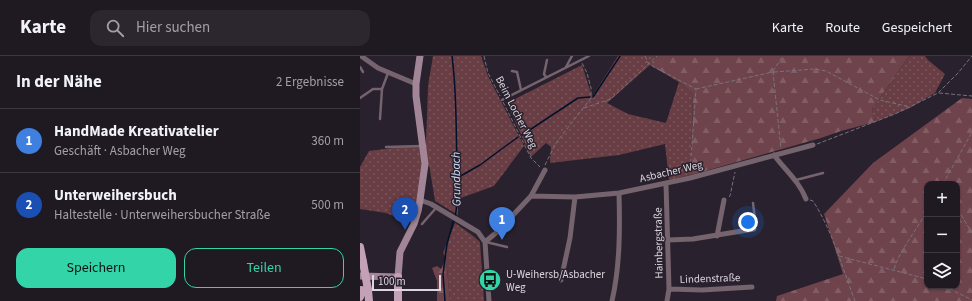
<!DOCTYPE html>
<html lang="de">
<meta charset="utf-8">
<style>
:root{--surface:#1f1922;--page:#2c262f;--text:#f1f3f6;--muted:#a1a0a5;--line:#3c3840;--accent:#33d4a8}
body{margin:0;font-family:"Source Sans 3",sans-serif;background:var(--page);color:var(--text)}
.controls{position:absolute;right:12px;bottom:12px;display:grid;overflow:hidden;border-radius:8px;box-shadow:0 1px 3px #0004}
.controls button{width:36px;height:36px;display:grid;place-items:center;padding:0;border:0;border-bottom:1px solid var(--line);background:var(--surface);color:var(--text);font:20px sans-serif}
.scale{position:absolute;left:12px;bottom:10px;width:69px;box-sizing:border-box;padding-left:4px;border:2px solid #dcd7df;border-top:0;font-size:11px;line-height:14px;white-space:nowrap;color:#dcd7df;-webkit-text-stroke:3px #29212d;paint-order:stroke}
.you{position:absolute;left:388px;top:166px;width:14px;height:14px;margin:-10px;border:3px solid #fff;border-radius:50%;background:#1a73e8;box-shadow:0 0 0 6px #1a73e833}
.badge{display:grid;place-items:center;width:26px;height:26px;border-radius:50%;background:var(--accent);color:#fff;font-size:13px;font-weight:700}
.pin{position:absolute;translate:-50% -33px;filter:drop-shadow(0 1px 2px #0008)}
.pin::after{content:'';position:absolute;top:21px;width:14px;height:12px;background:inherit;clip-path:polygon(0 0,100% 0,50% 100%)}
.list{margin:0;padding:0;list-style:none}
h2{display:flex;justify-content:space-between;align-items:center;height:52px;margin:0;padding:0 16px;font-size:17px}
h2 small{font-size:13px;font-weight:400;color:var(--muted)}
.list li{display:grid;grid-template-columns:26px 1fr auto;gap:12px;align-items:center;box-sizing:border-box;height:64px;padding:0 16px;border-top:1px solid var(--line)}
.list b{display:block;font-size:15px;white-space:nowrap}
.list p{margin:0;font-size:13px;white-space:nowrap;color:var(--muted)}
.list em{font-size:13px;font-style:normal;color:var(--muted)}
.actions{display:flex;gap:8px;padding:12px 16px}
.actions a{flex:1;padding:9px 0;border:1px solid var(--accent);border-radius:12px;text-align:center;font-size:14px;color:var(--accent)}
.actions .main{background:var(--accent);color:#111}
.icon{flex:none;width:22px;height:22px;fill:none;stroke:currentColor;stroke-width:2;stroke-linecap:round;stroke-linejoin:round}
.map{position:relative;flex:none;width:612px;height:245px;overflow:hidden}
header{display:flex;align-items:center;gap:24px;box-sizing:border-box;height:56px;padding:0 20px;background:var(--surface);border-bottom:1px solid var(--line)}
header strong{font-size:19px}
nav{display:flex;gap:22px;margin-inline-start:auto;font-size:14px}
.search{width:280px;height:36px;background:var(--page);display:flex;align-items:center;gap:10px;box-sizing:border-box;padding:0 14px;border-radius:12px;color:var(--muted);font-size:15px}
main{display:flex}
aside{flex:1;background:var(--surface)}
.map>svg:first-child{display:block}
.green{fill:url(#green-dots)}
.forest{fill:url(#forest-firs);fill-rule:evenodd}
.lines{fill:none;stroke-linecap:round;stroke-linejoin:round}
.stream{stroke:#00112c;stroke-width:1.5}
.path{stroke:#79727d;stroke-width:1;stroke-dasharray:4 2;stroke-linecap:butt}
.lane{stroke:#75636e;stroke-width:2.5}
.street{stroke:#75636e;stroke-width:5}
.secondary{stroke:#a28697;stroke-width:7}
.primary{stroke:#c5a1b8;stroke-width:8}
.primary-bridge{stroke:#c5a1b8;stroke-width:8}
.labels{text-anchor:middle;stroke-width:3;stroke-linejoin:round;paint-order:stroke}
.street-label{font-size:11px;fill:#dcd7df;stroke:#29212d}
.poi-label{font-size:11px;fill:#dcd7df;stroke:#29212d;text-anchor:start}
.water-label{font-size:12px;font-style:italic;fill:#cfe1f8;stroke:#29212d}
</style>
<header>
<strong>Karte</strong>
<div class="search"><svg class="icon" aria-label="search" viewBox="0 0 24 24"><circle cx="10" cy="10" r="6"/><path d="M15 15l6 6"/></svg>Hier suchen</div>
<nav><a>Karte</a><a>Route</a><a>Gespeichert</a></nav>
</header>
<main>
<aside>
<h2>In der Nähe<small>2 Ergebnisse</small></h2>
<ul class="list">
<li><span class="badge" style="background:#3f7fe0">1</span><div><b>HandMade Kreativatelier</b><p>Geschäft · Asbacher Weg</p></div><em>360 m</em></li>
<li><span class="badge" style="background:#1a4fb4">2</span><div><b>Unterweihersbuch</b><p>Haltestelle · Unterweihersbucher Straße</p></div><em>500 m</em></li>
</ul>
<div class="actions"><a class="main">Speichern</a><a>Teilen</a></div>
</aside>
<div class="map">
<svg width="612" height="245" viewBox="0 0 612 245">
<defs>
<pattern id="green-dots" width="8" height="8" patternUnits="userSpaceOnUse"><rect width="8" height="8" fill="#683d44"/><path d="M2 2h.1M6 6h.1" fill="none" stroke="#7d585f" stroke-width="1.8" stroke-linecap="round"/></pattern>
<pattern id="forest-firs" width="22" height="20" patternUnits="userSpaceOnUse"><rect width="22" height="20" fill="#6f434b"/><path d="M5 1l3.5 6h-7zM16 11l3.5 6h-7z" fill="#835d64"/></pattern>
</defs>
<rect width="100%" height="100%" fill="#29212d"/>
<path class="green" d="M73 0H121L128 20 164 90 134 130 98 143V159L75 145 69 108 49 166 26 157 0 153V111L9 95 66 88 68 30Z
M258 0H297L290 9 247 47 268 58 306 67 319 26 333 37 331 119 309 124 305 88 259 99 190 107 191 91 186 87 171 101 147 47 222 9 232 41Z
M549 0H565L568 4 585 18 575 37 550 52 515 66 512 53Z
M95 167 112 179 120 186 124 245H90L86 202 83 197Z"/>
<path class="forest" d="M297 0H549L512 53 515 66 481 75 461 82 331 119 333 37 319 26 290 9Z
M602 42 612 43V245H416L417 240 483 218 464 158 513 107ZM567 128H597V230H567Z
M86 202 90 245H77V225L72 212 77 210 81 213Z"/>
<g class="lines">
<path class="stream" d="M92 0C97 37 96 76 97 114 97 128 99 146 95 160
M233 41 260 0
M162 79 218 42 230 41
M97 122 120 109 158 81
M85 245 83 218 87 188 94 163"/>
<path class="path" d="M124 0 128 17 140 40
M285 0 288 7 294 11 336 33 330 117
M413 15 423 0
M414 16 455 13 466 15 520 44 550 51
M336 33 413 16 421 93
M579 37 612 40
M143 46 171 102 180 111
M224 52 251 43 297 0
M457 88 535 58 578 37 598 17 612 0
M185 109 196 87 231 42V32L227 17 222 7
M583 128 612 76
M369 141 370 140 375 116
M450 144 453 145C473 176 482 211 495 245
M597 155 600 157 612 177
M479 200 567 223
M534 213C541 192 556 175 567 155
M584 230 612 244"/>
<path class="lane" d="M0 11 3 16
M206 11 212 0
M152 15 157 16 161 34
M186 21 184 18 187 4
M0 42 13 33H22
M142 44 229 0
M20 63 22 33 28 17
M26 91 62 90
M436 124 463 117
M393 147 395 164 394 173
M62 168 76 152
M126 186 147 191"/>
<path class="street" d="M1 0 18 12 56 28
M414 99C425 114 439 125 446 143
M306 128 309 233 307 245
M171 140 215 141 259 137 330 122 453 89
M60 144 71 148 118 176 125 186 129 245
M357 180 364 144
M308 184 333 183 394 173
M125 186 137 176 171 140 185 114
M201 224 210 182 215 141
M309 233 342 234 392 231
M252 245C260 210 260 173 259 137"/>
<path class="secondary" d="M0 220 38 221 40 196 54 168 58 155 60 144 65 108 56 40V28L60 0"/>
<path class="primary" d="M0 191 3 206
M38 221V245
M8 234 9 245
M0 241 2 234"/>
<path class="primary-bridge" d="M3 206 8 234"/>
</g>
<defs>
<g id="bus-disc" transform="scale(1.15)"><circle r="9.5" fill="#33d4a8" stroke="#29212d"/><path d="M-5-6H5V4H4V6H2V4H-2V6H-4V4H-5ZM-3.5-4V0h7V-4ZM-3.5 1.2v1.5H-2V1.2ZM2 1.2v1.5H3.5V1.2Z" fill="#111"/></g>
</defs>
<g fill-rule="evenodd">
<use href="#bus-disc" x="130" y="224"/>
</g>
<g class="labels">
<g class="street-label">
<text transform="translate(157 56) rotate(63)" y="4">Beim Locher Weg</text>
<text transform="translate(311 115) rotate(-13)" y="4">Asbacher Weg</text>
<text transform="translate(298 187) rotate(-91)" y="4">Hainbergstraße</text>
<text transform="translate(350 222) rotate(-2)" y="4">Lindenstraße</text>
</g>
<g class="poi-label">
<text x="146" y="222">U-Weihersb/Asbacher<tspan x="146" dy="13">Weg</tspan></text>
</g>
<g class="water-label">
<text transform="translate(96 123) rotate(-91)" y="4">Grundbach</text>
</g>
</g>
</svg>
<div class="controls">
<button>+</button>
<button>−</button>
<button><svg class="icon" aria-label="layers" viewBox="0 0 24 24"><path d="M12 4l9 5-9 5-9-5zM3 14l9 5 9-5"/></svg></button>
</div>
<div class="scale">100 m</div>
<div class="you"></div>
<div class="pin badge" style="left:142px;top:184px;background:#3f7fe0">1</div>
<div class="pin badge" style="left:45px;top:174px;background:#1a4fb4">2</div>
</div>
</main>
